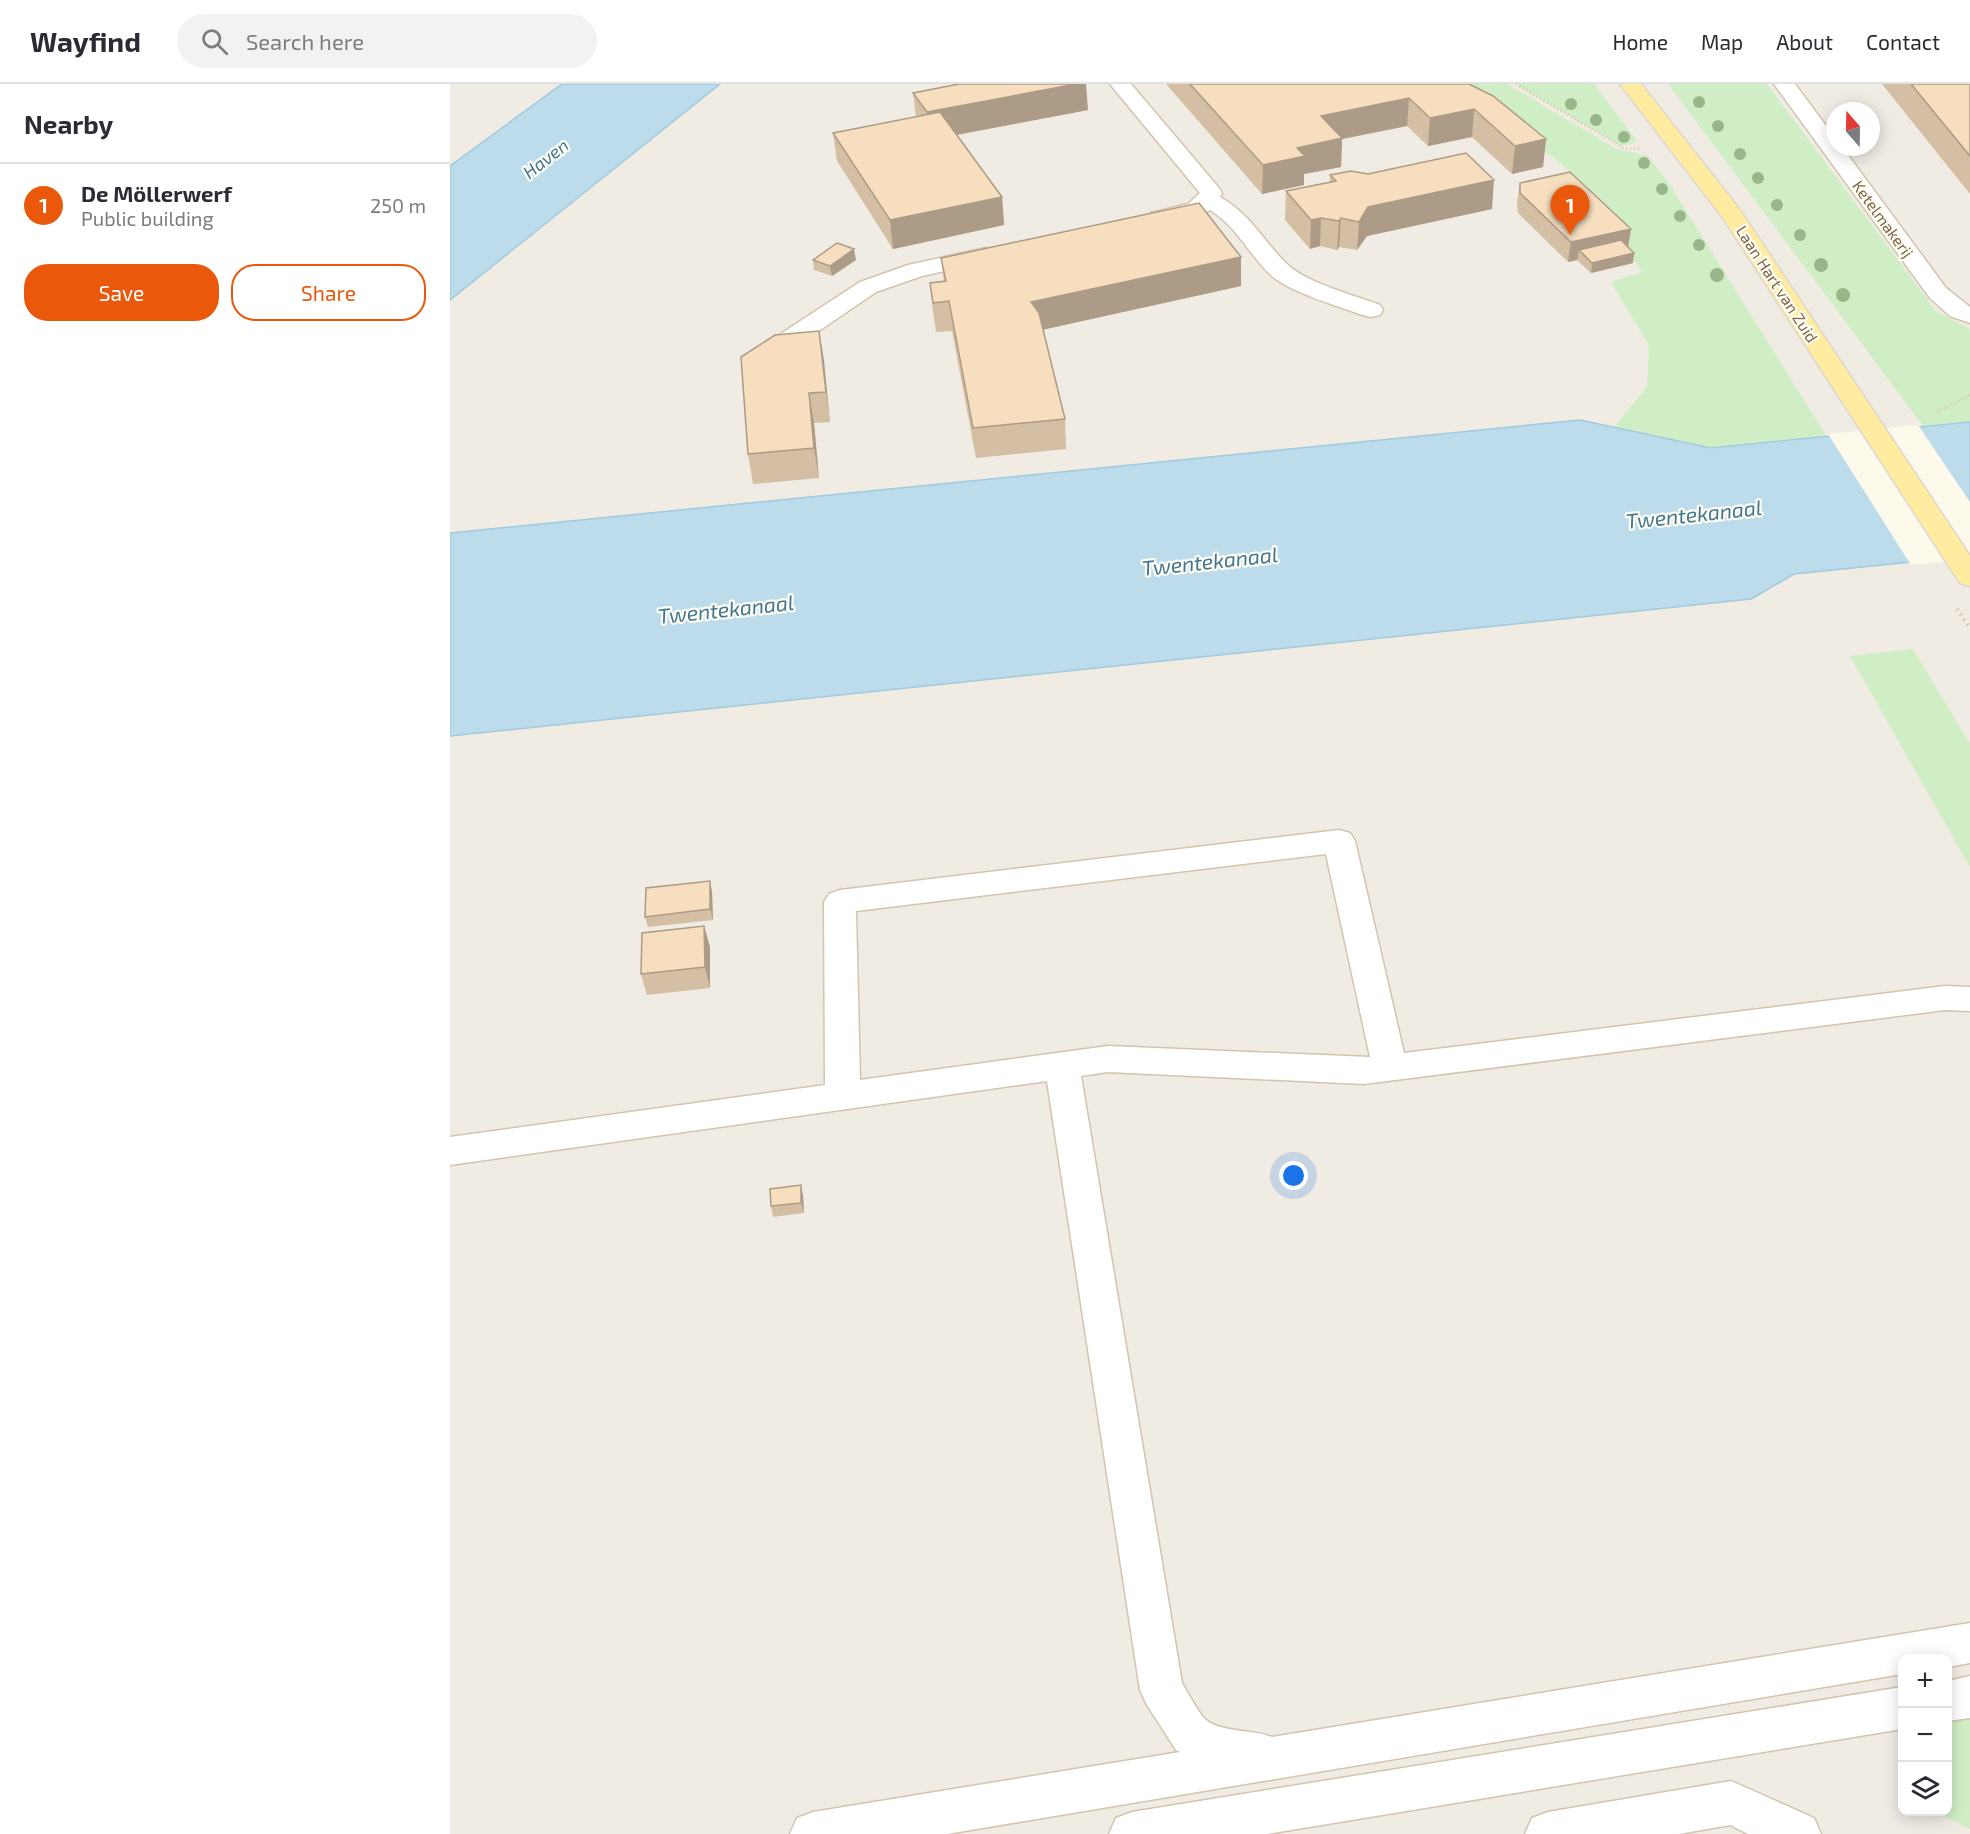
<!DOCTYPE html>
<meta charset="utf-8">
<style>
:root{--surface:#fff;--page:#f2f2f3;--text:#2b2b33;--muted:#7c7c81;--line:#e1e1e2;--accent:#ea580c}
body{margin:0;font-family:"Exo 2",sans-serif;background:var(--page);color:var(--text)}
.controls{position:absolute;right:18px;bottom:18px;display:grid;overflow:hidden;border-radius:12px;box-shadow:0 3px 15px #0003}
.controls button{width:54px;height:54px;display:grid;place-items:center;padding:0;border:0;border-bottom:2px solid var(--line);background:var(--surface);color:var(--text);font:30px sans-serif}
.compass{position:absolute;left:1376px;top:18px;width:54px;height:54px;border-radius:50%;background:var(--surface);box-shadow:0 3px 15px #0003;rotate:340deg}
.you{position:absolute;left:844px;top:1092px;width:21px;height:21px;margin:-15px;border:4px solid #fff;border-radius:50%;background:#1a73e8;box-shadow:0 0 0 9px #1a73e833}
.badge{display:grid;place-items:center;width:39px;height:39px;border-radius:50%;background:var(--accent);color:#fff;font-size:20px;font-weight:700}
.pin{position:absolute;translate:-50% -50px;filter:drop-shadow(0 2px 3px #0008)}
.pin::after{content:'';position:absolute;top:32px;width:21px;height:18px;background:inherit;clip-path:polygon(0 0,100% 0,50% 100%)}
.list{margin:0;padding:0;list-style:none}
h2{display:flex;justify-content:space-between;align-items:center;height:78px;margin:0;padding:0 24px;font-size:26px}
h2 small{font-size:20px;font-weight:400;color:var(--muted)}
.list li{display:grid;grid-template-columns:39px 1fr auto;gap:18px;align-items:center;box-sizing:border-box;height:84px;padding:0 24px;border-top:2px solid var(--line)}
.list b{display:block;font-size:22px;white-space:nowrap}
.list p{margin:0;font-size:20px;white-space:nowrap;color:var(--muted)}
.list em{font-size:20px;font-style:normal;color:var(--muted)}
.actions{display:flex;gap:12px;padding:18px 24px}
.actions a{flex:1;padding:14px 0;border:2px solid var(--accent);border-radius:24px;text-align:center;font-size:21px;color:var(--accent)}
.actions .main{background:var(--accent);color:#fff}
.icon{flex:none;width:33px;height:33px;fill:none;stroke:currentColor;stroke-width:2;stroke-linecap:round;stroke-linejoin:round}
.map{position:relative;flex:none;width:1520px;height:1750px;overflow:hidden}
header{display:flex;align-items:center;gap:36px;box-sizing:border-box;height:84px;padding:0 30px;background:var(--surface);border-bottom:2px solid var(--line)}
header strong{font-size:28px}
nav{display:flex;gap:33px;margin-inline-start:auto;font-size:21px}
.search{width:420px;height:54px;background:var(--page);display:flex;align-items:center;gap:15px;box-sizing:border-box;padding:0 21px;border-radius:33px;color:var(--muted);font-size:22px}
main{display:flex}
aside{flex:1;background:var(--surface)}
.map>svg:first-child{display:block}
.industrial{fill:#f0ebe3;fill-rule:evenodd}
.green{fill:#d0eec6}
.water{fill:#bcdceb;stroke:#a1cade;stroke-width:1.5}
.pier{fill:#fefaeb}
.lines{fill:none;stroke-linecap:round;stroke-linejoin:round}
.minor-casing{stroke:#d3c4ae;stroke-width:3}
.major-casing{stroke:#ddd7d0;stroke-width:3}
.path-far1{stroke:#ddc2a1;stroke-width:3;stroke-dasharray:1 3;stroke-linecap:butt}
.path{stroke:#ddc2a1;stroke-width:4;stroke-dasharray:1.5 4.5;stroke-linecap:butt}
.minor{fill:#fff;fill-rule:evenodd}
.major{fill:#ffeca1;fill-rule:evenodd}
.tree{fill:#99b68b}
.wall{fill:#d4bfa4}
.shaded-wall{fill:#ac9b86}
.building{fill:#f6debf;stroke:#ac9b86;stroke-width:1.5}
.labels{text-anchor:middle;stroke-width:4.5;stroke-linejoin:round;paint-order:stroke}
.far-street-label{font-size:16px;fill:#7d654a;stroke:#fffcf3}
.far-water-label{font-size:18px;font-style:italic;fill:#417792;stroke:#fffcf3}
.water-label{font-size:21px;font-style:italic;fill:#417792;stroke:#fffcf3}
</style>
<header>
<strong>Wayfind</strong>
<div class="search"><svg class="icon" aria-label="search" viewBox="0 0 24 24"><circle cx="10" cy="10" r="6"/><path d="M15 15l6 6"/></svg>Search here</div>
<nav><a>Home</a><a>Map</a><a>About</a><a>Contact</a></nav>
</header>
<main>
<aside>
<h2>Nearby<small></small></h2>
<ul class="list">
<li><span class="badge">1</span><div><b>De Möllerwerf</b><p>Public building</p></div><em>250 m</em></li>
</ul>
<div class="actions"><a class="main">Save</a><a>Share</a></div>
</aside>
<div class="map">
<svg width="1520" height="1750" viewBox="0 0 1520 1750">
<rect width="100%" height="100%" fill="#fefaeb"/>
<path class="industrial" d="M0 0H1520V1750H0ZM1385 27H1421V63H1385ZM1452 1574H1498V1728H1452Z"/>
<path class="green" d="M977 0H1057L1167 65 1198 72 1220 101 1377 353 1261 364 1164 343 1197 303 1199 261 1161 198 1192 188 1136 101 1103 73 1044 36Z
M1065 0H1144L1188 58 1171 62Z
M1218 0H1317L1486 227 1520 245V338L1474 343Z
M1463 565 1520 660V783L1400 572Z
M1520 1631V1745L1485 1728H1498V1635Z"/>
<path class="water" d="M112 0H270L0 216V82Z
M1130 336 1261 364 1520 338V472L1344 490 1301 515 0 652V449Z"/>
<path class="pier" d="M1468 341 1520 418V475L1461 481 1378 350Z"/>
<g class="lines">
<g class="minor-casing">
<path id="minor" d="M660 0H681L769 104 772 109 770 113C803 132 813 158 839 182 860 200 904 211 930 221L933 226 930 231 921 233 912 231C886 221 845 210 823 193 800 173 787 142 760 126 745 135 718 143 701 139L698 134 701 129 738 120 750 109Z
M1324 0H1345L1385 54V63H1392L1496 204 1520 223V239L1500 232 1480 214Z
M536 164 544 166 548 171 544 176 472 192 426 208 354 257V263L351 268 342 270 333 268 330 263 329 254 332 249 410 198 458 181Z
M889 746 900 749 905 757 954 969 1495 902 1520 903V927L1495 926 914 1000 658 988 631 992 732 1599C738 1609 749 1630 756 1636 773 1649 802 1645 822 1653L1520 1539V1579L1498 1583V1574H1452V1590L497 1750H340L347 1734 363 1728 730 1668 726 1666 697 1621 690 1606 597 997 0 1081V1053L375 1001 374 818 379 810 390 806ZM876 770 920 973 658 962 410 996 406 827Z
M1520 1592V1634L1498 1637V1597Z
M1452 1603V1645L817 1750H659L666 1734 682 1728Z
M1281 1697 1364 1734 1371 1750H1298L1280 1741 1229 1750H1075L1082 1734 1098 1728Z"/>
</g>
<g class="major-casing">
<path id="major" d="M1170 0H1191L1290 126 1520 472V502L1510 499 1506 493 1273 134Z"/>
</g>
<path class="path-far1" d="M1066 0 1175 65 1189 64
M1487 328 1520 311"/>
<path class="path" d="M1507 525 1520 544"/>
<use href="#minor" class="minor"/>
<use href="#major" class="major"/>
</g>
<g class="tree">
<circle cx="1249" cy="18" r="6"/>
<circle cx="1121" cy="20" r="6"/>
<circle cx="1146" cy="36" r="6"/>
<circle cx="1268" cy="42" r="6"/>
<circle cx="1174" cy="53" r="6"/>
<circle cx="1290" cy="70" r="6"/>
<circle cx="1194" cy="79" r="6"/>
<circle cx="1308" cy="94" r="6"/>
<circle cx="1212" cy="105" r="6"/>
<circle cx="1327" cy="121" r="6"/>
<circle cx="1230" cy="132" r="6"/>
<circle cx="1350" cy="151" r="6"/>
<circle cx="1249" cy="161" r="6"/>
<circle cx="1371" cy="181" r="7"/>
<circle cx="1267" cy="191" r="7"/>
<circle cx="1393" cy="211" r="7"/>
</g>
<path class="wall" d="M716 0H1019L1096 55 1093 83 1062 90 1022 53 978 62 957 42 892 55 891 83 854 90V101L812 110Z
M1432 0H1520V110Z
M463 9 638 26 507 51 552 113 554 141 443 165 387 77 383 49 466 33Z
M880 91 1042 125 917 152 907 166 889 163 887 166 870 162 860 165 835 136 836 107 880 98Z
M1070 99 1178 163 1183 179 1141 189 1127 176 1118 178 1068 129 1067 119Z
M491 174 791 202 593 245 615 335 616 365 526 374 502 247 486 248 483 228 480 199 494 198Z
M363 176H406L382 192 364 186Z
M369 247 380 338 364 339 369 394 303 400 298 370Z
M260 797 262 808 263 836 198 843 195 833Z
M254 842 260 863V904L197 911 191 890Z
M353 1111 354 1129 323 1133 321 1122Z"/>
<path class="shaded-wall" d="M626 0H636L638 26 479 56 477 28Z
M959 14 957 42 892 55 891 83 854 90V101L812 110 813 81 847 64 871 32Z
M1024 25 1022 53 978 62 980 34Z
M1096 55 1093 83 1062 90 1065 62Z
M1044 96 1042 125 917 152 907 166 909 138 918 123Z
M552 113 554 141 443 165 440 136Z
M871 134 870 162 860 165 861 136Z
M891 134 889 163 887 166 889 137Z
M1181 145 1178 164 1129 166 1127 176 1118 178 1121 158Z
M404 165 406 176 382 192 380 182Z
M1184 169 1183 179 1141 189 1142 179Z
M791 173V202L583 248 581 218Z
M369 247 374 276 380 338 376 308Z
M359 309 364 339 369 394 364 364Z
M260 797 262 808 263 836 260 825Z
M254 842 260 863V904L255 883Z
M351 1101 353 1111 354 1129 351 1119Z"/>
<path class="building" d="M509 0H626L477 28 463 9Z
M740 0H1019L1043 12 1096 55 1065 62 1024 25 980 34 959 14 871 32 892 54 847 64 855 72 813 81Z
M1461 0H1520V72Z
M490 28 552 113 440 136 383 49Z
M1016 69 1044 96 918 123 909 138 891 134 889 137 871 134 861 136 836 107 886 97 880 91 901 87 918 90Z
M1120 88 1181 145 1121 158 1070 109V99Z
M749 119 791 173 581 218 589 229 615 335 523 344 499 217 483 219 480 199 496 197 491 174Z
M1171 156 1184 169 1142 179 1129 166Z
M387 159 404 165 380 182 363 176Z
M369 247 376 308 359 309 364 364 298 370 291 273 325 251Z
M260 797V825L195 833 196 804Z
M254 842 255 883 191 890 192 849Z
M351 1101V1119L321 1122 320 1105Z"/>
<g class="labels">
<g class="far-street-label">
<text transform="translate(1433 135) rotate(54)" y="6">Ketelmakerij</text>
<text transform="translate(1327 200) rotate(57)" y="6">Laan Hart van Zuid</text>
</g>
<g class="far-water-label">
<text transform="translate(96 75) rotate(-38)" y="6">Haven</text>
</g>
<g class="water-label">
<text transform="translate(1244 431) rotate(-6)" y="7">Twentekanaal</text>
<text transform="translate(760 478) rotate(-6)" y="7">Twentekanaal</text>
<text transform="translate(276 526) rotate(-6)" y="7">Twentekanaal</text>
</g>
</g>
</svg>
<div class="controls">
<button>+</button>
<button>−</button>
<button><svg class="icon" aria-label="layers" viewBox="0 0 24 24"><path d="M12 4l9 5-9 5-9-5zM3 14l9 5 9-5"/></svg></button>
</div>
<svg class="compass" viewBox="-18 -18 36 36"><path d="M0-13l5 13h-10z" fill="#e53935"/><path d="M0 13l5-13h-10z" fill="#7c7c81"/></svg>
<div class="you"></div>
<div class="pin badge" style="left:1120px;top:151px">1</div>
</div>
</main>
